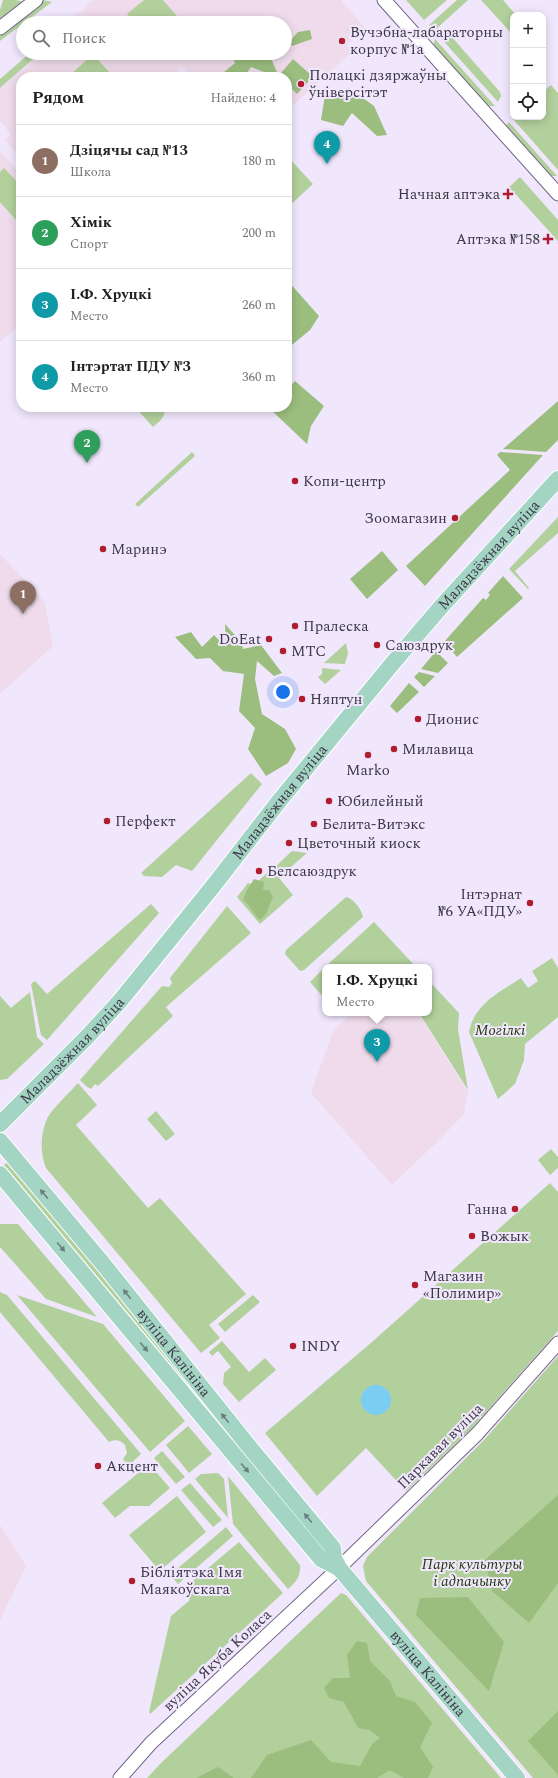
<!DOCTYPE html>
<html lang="ru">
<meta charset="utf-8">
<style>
:root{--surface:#fff;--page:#f2f2f2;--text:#202124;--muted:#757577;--line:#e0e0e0;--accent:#b01d30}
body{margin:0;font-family:Spectral,serif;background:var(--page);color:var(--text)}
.controls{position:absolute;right:12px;top:12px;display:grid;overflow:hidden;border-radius:8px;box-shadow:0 2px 10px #0003}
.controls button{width:36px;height:36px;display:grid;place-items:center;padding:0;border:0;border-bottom:1px solid var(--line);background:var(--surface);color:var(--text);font:20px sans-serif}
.you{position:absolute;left:283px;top:692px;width:14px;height:14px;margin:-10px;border:3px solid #fff;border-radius:50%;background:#1a73e8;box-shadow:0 0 0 6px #1a73e833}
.badge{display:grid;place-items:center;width:26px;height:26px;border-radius:50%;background:var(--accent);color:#fff;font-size:13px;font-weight:700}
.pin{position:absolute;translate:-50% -33px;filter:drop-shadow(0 1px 2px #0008)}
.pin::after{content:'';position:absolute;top:21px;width:14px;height:12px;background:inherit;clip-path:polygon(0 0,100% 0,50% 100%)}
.popup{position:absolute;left:322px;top:964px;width:110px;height:52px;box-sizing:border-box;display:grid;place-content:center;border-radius:8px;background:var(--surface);filter:drop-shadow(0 1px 3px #0005);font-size:13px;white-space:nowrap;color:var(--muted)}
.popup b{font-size:15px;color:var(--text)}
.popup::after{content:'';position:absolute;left:50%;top:100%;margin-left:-8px;border:8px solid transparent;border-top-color:var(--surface)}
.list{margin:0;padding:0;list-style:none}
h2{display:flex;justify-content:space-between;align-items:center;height:52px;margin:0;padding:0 16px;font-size:17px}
h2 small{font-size:13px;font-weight:400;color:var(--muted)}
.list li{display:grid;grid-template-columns:26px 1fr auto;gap:12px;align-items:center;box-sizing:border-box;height:72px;padding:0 16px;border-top:1px solid var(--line)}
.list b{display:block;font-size:15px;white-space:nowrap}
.list p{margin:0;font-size:13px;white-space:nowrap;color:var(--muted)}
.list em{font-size:13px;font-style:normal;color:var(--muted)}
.icon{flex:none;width:22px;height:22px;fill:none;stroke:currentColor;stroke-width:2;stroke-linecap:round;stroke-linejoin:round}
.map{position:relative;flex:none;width:558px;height:1778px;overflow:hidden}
.search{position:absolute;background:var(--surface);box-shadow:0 2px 10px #0003;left:16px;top:16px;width:276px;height:44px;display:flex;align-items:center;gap:10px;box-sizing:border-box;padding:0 14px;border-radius:22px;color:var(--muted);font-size:15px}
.panel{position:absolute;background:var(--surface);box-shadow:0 2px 10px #0003;left:16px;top:72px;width:276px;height:340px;border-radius:16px}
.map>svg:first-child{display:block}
.education{fill:#efdbeb}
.green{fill:#b2d09c}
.forest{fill:#9bbe7f}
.water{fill:#7bcdf1}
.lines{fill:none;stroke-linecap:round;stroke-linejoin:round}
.minor-casing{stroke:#726684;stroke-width:15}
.major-casing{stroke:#fff;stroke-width:18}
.minor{stroke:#fff;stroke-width:13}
.major{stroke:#a4d4c4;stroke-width:16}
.oneway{fill:#6b7e7e}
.poi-dot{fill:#b01d30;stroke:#f0e7fc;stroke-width:1.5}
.labels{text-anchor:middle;stroke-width:4;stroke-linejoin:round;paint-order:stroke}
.poi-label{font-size:15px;fill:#3d3845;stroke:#f0e7fc;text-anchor:start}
.street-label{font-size:15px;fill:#3d3845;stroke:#f0e7fc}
.park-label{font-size:15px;font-style:italic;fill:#21370a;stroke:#f0e7fc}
</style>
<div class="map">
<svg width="558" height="1778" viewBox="0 0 558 1778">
<rect width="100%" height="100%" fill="#f0e7fc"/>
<path class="education" d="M92 0 93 1 95 0H341L365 28 346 45 352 52 290 108 292 111 287 116V77H191L182 67 171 77H21V158L5 140 11 134 0 121V89L41 53H285V23H75L71 18 78 12 80 13 83 11 85 8 84 7Z
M0 151 21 175V324L0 342Z
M0 554 44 601 53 646 0 694Z
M352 1013H418L468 1092 464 1114 436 1143 392 1185 311 1093 333 1031Z
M0 1525 26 1566 0 1620Z"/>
<path class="green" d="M3 0H15L29 3 0 24V10Z
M43 0 52 2 0 41V32Z
M144 0H163L183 23H135L127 14Z
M406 0H447L424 20Z
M457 0H468L434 31 429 25Z
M481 0H503L516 15H513V35Z
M442 34 451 36 500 92 501 96 498 102 439 36Z
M435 39 495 106H487L433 45Z
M30 53H40L0 88V79Z
M92 55 100 59 99 61 114 77H99L95 74 91 77H68Z
M551 85 558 93V170L513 119 514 117H543V92Z
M509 122 557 176H549L505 126Z
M287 156 313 184 287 208Z
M4 168 21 186V215L16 220 0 202V172Z
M520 177 558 220V241L509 187Z
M135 407H164C167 416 160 421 153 427Z
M192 452 195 456 138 507 135 504Z
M558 517V533L515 571 529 588 528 589 509 569Z
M346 643 348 653 345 664 324 663Z
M322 668 341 670 325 684 318 677 322 674Z
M251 773 262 784 192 871 176 865 162 877 144 876 141 873Z
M292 851 307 853 285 872 275 867Z
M270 870 281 875 279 878 293 895 260 924 237 897 248 883 254 885Z
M346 897C353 898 362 910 363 917L304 970 300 971 285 954 286 950Z
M151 904 159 913 47 1040 41 1035 31 984 35 981 47 994Z
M227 906 251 933 166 1007 173 1016 98 1086 95 1084 91 1089 86 1086 80 1080 162 986 169 987 172 983 170 978Z
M374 922 416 967H325Z
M552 958 558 968V1017L525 1044 524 1060 515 1084 498 1099 469 1032C474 1004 500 992 521 978L528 988 538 981 532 971Z
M325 967V999L310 982Z
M429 981 459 1013 458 1029 468 1090 419 1013H429Z
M30 992 37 1037 44 1044 7 1079 0 1080V996L11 1008Z
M78 1083 97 1105 76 1125 148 1208 160 1198 246 1294 209 1325 220 1338 201 1353 46 1168C40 1153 40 1135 47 1119 51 1110 70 1092 78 1083Z
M156 1111 175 1134 166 1141 147 1119Z
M551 1149 558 1157V1168L550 1175 538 1160Z
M8 1162 210 1400 205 1405 4 1165Z
M550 1183 558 1192V1331L470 1430 406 1491 366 1448 317 1496 265 1433 372 1342Z
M0 1224H18L97 1317 46 1299 0 1247Z
M0 1292 7 1295 141 1454 128 1466 123 1459 127 1453 125 1445C121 1440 115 1439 109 1442L0 1312Z
M17 1295 103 1324 185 1421 150 1452Z
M253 1295 260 1302 225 1332 218 1324Z
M222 1341 249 1372 265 1358 276 1370 239 1402 223 1384 224 1373 231 1367 218 1351 212 1356 209 1352Z
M558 1356V1778H533L366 1581 363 1566 367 1557 484 1440Z
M188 1426 212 1454 189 1473 166 1445Z
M162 1451 185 1477 176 1484 154 1458Z
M149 1464 170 1488 149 1506H130L115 1518 102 1503Z
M218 1473 224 1479 228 1518 195 1479 201 1474Z
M228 1476 300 1565C301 1576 296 1582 288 1589L233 1524Z
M190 1483 222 1520 213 1527 181 1490Z
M177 1496 206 1532 162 1569 159 1570 129 1535Z
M226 1527 233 1536 178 1584 170 1575Z
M239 1542 283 1593 150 1714 149 1712 171 1616 190 1600 182 1590Z
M341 1593 346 1595 501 1778H147L161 1763Z"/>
<path class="forest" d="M310 30 312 39 292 46 290 41 298 32Z
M230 53H276L271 58 279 77H270L267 73 251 67 244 77H218L235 63Z
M293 59 310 74 309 81 297 94 288 85 287 77H284L281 73Z
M349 88 374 106 387 135 377 136 352 113 343 126 321 120 325 95Z
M287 280 319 316 310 330 287 349V299L291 295 287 294Z
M295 381 324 406 311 426 307 444 269 408 287 407V389Z
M558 401V440L546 452 503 449Z
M500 452 543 455 425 586 406 566 510 470 497 455Z
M382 551 398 570 367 599 350 579Z
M503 576 523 598 457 657 444 642 483 598 486 600 490 595 488 593Z
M225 624 242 643 243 649 261 645 282 673 274 676 257 661 255 679 262 714 285 729 296 749 288 763 266 776 248 749 255 728 239 711 244 674 223 671 210 658 196 659 175 637 191 632 202 647 214 635 226 647Z
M436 651 448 663 438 673 421 669Z
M419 672 435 676 424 687 414 677Z
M409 683 419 692 397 713 390 706Z
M254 879 264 882 263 890H269L273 897 266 914 260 920C252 913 251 906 243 900L247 890Z
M558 1495V1583L529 1623 492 1591 485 1560Z
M468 1597 504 1642 489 1691 416 1615 420 1598Z
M357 1641 367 1643 370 1661 390 1681 396 1696 415 1702 432 1723 420 1747 433 1767 428 1778H404L390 1770 377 1778H251L267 1755 311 1740 331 1762 360 1766 372 1744 380 1738 370 1730 358 1728 344 1702 329 1698 324 1688 333 1678H350L347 1655Z
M558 1711V1775L528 1741Z
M218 1767 234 1778H196Z"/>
<path class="water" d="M361 1400a15 15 0 1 1 30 0a15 15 0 1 1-30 0Z"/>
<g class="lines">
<g class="minor-casing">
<path id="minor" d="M384 0 558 194
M0 28 36 0
M120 1778 151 1743 339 1568 477 1434 558 1343"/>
</g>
<g class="major-casing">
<g id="major">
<path id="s1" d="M0 1124 88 1036 120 1001 214 885 280 800 392 664 440 608 558 479"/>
<path id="s2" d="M0 1141 104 1265 247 1444 333 1548 334 1558 339 1568 517 1778"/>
<path d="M0 1174 321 1559 339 1568"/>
</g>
</g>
<use href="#minor" class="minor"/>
<use href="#major" class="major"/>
</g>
<defs><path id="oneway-solid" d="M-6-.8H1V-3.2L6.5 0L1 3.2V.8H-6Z"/></defs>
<g class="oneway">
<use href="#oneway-solid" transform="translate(44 1194) rotate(-130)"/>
<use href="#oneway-solid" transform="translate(61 1247) rotate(50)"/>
<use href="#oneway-solid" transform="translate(127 1294) rotate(-128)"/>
<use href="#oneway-solid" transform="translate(144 1347) rotate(50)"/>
<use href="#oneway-solid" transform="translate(225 1418) rotate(-129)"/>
<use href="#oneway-solid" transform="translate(245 1468) rotate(50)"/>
<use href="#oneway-solid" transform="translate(308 1518) rotate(-130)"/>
</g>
<g class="poi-dot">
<circle cx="342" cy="41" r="4"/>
<circle cx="301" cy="84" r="4"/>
<path d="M506 188h4v4h4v4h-4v4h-4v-4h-4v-4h4z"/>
<path d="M546 233h4v4h4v4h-4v4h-4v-4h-4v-4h4z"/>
<circle cx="295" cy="481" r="4"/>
<circle cx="455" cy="518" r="4"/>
<circle cx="103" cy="549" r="4"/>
<circle cx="295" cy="626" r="4"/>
<circle cx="269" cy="639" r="4"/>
<circle cx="377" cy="645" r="4"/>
<circle cx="283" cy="651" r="4"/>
<circle cx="302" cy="699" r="4"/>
<circle cx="418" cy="719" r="4"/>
<circle cx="394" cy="749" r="4"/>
<circle cx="368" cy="755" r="4"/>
<circle cx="329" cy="801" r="4"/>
<circle cx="107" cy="821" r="4"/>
<circle cx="314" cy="824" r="4"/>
<circle cx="289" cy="843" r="4"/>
<circle cx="259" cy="871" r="4"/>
<circle cx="530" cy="903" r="4"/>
<circle cx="515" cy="1209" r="4"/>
<circle cx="472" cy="1236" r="4"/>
<circle cx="415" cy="1285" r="4"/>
<circle cx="293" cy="1346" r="4"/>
<circle cx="98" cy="1466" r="4"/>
<circle cx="132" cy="1581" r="4"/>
</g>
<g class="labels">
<g class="poi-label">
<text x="350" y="37">Вучэбна-лабараторны<tspan x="350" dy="17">корпус №1а</tspan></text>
<text x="309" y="80">Полацкі дзяржаўны<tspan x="309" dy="17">ўніверсітэт</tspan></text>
<text x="500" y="199" text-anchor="end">Начная аптэка</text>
<text x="540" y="244" text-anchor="end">Аптэка №158</text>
<text x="303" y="486">Копи-центр</text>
<text x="447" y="523" text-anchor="end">Зоомагазин</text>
<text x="111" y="554">Маринэ</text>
<text x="303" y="631">Пралеска</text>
<text x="261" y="644" text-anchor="end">DoEat</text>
<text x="385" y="650">Саюздрук</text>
<text x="291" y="656">МТС</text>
<text x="310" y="704">Няптун</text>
<text x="426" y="724">Дионис</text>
<text x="402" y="754">Милавица</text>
<text x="368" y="775" text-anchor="middle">Marko</text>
<text x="337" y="806">Юбилейный</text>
<text x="115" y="826">Перфект</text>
<text x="322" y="829">Белита-Витэкс</text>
<text x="297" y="848">Цветочный киоск</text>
<text x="267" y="876">Белсаюздрук</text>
<text x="522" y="899" text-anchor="end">Інтэрнат<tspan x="522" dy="17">№6 УА«ПДУ»</tspan></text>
<text x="507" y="1214" text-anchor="end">Ганна</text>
<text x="480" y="1241">Вожык</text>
<text x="423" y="1281">Магазин<tspan x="423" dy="17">«Полимир»</tspan></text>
<text x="301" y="1351">INDY</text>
<text x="106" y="1471">Акцент</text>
<text x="140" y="1577">Бібліятэка Імя<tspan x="140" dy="17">Маякоўскага</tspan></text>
</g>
<g class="street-label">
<text dy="5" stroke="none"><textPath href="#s1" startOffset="751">Маладзёжная вуліца</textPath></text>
<text dy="5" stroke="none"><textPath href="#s1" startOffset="427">Маладзёжная вуліца</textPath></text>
<text dy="5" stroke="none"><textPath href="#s1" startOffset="103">Маладзёжная вуліца</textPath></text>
<text dy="5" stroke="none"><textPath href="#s2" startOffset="274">вуліца Калініна</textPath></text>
<text transform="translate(440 1446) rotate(-45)" y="5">Паркавая вуліца</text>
<text transform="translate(217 1660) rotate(-43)" y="5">вуліца Якуба Коласа</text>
<text dy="5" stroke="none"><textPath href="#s2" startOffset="685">вуліца Калініна</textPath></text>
</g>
<g class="park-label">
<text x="500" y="1035">Могілкі</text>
<text x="472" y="1569">Парк культуры<tspan x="472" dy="17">і адпачынку</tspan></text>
</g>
</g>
</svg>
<div class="controls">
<button>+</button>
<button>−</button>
<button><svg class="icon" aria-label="locate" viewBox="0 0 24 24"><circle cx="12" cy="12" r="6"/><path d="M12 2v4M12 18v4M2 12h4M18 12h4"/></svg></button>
</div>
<div class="you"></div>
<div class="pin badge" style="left:23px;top:614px;background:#8d6e63">1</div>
<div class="pin badge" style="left:87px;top:463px;background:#2e9e5b">2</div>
<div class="pin badge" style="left:377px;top:1062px;background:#0f9aa8">3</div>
<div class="popup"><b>І.Ф. Хруцкі</b>Место</div>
<div class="pin badge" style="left:327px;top:164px;background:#0f9aa8">4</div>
<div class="search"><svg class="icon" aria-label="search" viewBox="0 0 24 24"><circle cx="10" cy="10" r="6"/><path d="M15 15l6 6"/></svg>Поиск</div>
<section class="panel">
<h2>Рядом<small>Найдено: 4</small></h2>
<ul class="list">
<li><span class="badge" style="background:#8d6e63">1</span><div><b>Дзіцячы сад №13</b><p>Школа</p></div><em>180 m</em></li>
<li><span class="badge" style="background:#2e9e5b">2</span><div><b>Хімік</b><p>Спорт</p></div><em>200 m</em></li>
<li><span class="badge" style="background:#0f9aa8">3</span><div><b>І.Ф. Хруцкі</b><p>Место</p></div><em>260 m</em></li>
<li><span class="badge" style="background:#0f9aa8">4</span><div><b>Інтэртат ПДУ №3</b><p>Место</p></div><em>360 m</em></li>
</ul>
</section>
</div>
